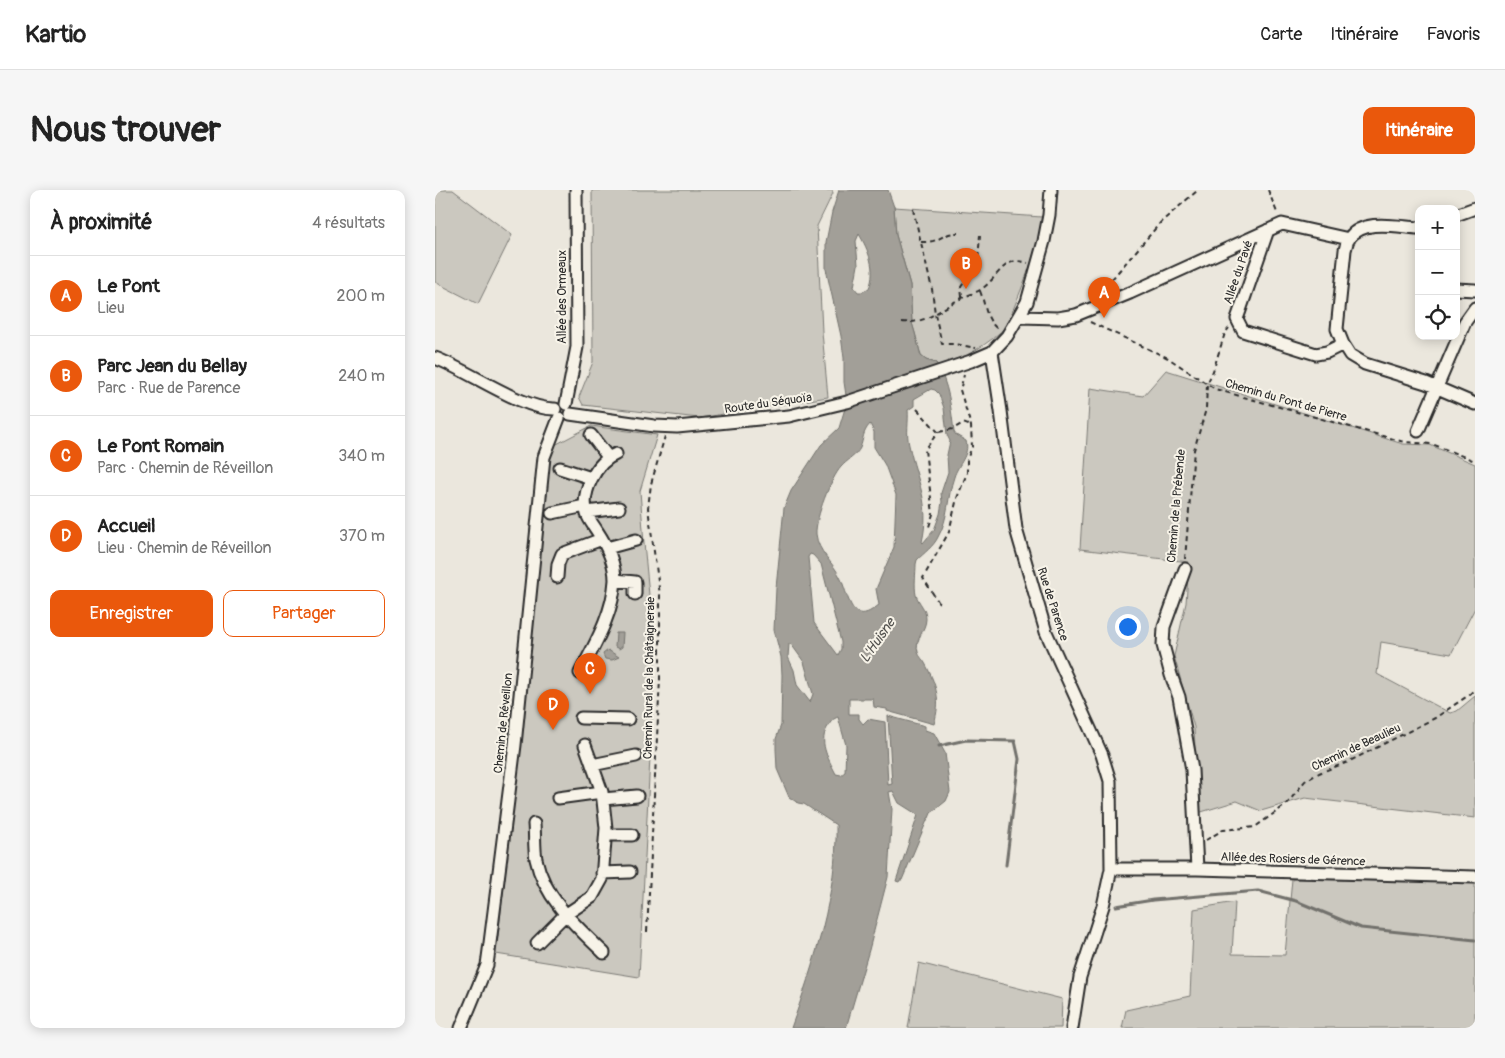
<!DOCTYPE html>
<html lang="fr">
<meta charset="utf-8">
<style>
:root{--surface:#fff;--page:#f6f6f6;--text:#222;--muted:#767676;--line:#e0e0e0;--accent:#ea580c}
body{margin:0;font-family:Pangolin,sans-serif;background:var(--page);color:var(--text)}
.controls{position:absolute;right:15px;top:15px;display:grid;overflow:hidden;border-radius:10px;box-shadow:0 2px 12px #0003}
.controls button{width:45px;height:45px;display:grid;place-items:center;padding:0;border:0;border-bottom:1px solid var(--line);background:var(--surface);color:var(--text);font:25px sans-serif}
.you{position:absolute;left:692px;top:436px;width:18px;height:18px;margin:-12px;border:4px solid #fff;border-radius:50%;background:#1a73e8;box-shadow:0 0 0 8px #1a73e833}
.badge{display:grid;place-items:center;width:32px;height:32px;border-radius:50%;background:var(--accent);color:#fff;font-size:16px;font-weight:700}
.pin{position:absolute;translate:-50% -41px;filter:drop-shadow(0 1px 2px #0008)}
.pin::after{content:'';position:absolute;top:26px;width:18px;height:15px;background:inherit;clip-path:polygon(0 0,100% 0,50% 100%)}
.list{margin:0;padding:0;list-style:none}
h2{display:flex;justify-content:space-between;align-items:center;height:65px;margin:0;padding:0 20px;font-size:21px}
h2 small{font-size:16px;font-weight:400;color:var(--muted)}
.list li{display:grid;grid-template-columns:32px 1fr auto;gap:15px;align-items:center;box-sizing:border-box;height:80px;padding:0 20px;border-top:1px solid var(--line)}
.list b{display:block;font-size:19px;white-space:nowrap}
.list p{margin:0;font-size:16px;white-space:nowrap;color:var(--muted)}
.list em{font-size:16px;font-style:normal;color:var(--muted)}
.actions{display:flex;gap:10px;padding:15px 20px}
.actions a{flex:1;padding:11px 0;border:1px solid var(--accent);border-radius:10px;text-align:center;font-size:18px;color:var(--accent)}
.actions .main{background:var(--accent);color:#fff}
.icon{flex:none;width:28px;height:28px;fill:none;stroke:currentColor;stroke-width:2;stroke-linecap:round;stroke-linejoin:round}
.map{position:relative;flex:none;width:1040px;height:838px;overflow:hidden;border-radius:10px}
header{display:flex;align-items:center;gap:30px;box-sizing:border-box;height:70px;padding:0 25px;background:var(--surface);border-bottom:1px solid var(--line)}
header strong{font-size:24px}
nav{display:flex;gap:28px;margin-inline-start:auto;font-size:18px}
.intro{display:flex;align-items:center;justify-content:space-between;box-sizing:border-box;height:120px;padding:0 30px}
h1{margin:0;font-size:35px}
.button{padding:12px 22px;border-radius:10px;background:var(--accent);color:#fff;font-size:18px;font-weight:700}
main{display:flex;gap:30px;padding:0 30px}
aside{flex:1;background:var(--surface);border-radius:10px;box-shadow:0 2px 12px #0003}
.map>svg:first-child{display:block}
.green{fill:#cbc8bf;stroke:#7b7a75}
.water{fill:#a29f98;stroke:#72716c;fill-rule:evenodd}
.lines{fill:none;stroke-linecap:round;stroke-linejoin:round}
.stream{stroke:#72716c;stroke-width:3}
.minor-casing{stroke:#2b2b2b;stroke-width:15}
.path{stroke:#2b2b2b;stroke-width:2;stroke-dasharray:5 4;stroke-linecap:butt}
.minor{stroke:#f7f3e8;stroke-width:11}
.labels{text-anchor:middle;stroke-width:4;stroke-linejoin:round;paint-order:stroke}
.street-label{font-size:12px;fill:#2b2b2b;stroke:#f7f3e8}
.water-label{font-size:14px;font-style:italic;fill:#555451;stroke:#f7f3e8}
</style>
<header>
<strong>Kartio</strong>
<nav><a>Carte</a><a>Itinéraire</a><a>Favoris</a></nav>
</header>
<div class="intro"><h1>Nous trouver</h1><a class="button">Itinéraire</a></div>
<main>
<aside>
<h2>À proximité<small>4 résultats</small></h2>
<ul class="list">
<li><span class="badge">A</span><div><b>Le Pont</b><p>Lieu</p></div><em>200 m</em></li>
<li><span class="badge">B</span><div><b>Parc Jean du Bellay</b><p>Parc · Rue de Parence</p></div><em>240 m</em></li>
<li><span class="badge">C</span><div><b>Le Pont Romain</b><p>Parc · Chemin de Réveillon</p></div><em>340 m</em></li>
<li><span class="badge">D</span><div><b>Accueil</b><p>Lieu · Chemin de Réveillon</p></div><em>370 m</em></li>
</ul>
<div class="actions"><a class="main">Enregistrer</a><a>Partager</a></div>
</aside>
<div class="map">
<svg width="1040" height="838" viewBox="0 0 1040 838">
<rect width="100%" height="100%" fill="#ebe7dd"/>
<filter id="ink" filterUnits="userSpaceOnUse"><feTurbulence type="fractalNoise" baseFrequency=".02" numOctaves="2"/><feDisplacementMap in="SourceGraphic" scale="10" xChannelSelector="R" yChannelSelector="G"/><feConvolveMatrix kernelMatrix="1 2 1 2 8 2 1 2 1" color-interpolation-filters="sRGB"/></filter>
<g filter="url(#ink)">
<path class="green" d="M0 0H18L77 45 43 114 0 92Z
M157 0H397L398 3 382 36 387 142 393 207 264 228 148 215 144 207 158 172Z
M459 17 607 27C602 65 586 99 572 135 556 154 527 168 505 179L501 173 491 170 486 166 480 143 477 133 475 95 461 45Z
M731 180 968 254 995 255 1040 274V418L1016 464 946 452 942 484 1015 523 1022 521 1040 506V628L870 608 826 621 802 611 763 623 759 537 739 466 751 413 754 372 645 359 655 198 708 206Z
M156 236 222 245 205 301 209 353 220 467 204 787 61 764 90 514 116 257Z
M857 689 1040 692V838H687L691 820 755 806 759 719 800 712 797 764 850 765Z
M484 773 627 809 626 838H473Z"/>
<path class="water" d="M404 0H453L459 17 461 45 475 95 477 133 480 143 486 166 491 170 501 173C514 194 516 218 519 242L521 245 531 251C535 265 523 274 519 287 512 307 514 328 503 347 499 356 489 363 482 370L481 374C481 383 479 395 481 405 484 414 491 418 491 429 491 440 479 450 483 462 484 467 489 470 491 475 502 497 506 510 499 534L452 521V519L439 517 438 509H414V524H424V529L428 534 433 529 450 532 453 595 457 594 453 526 490 536V540L499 543 510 563 515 602 511 611 496 623 494 628H493L467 690H465L464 692 461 691 483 625 464 613 458 601 454 602 457 619 453 687 434 760 411 838H356C378 777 403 700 401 635L369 614 363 613 354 607 342 579 341 559V549L346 535 347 485 346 467 339 440 341 398 349 318 356 301 386 255 404 238 412 212 409 192V168L406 146 391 79V52L397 22ZM424 44C433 59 442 80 434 98L427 102H423L419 97 423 75 421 51ZM496 199 500 200 504 204 509 218 512 245 515 251 512 265 513 282 506 303 507 312 505 324 499 340 488 353 487 352C496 313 482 292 474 255 471 243 474 232 473 220L479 216V209ZM435 234 439 242V257L450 275 461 305 459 357 441 399 444 415C438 419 432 425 424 423 414 420 410 396 405 387 398 372 383 362 381 344 380 328 396 288 406 277 411 271 422 265 425 258 429 248 427 243 435 234ZM375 364 378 365 386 374 406 452V459L403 465 379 433 373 367ZM354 454H356L369 472 378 504 375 512 362 495 359 480 353 467ZM403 527 411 555 410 582 406 585 401 584C393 568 382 551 394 535 397 530 398 529 403 527Z
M181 443H188L187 457 184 459 180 457Z
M173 460 184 467 177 470 170 469 168 464Z"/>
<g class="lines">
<path class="stream" d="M504 556 531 550 580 551 584 569 571 675
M681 716 718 710 823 701 861 711 926 738 1040 750"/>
<g class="minor-casing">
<path id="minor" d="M1021 25 1040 18
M984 38C962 37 929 28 914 48 912 51 911 57 910 60L902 139 908 154 915 165 930 174 991 193 1040 214
M833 40 802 129 808 141 881 164 892 162 908 154
M1021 99 1040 100
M585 127 623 128 641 125 695 103 847 34 914 49
M557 162 566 221 581 339 611 442 667 565 675 591 676 679 668 716 645 787 637 838
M0 168C33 180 88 220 120 219
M131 214 142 157 141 0
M135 224 219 236 242 237 354 226 412 212 536 171 557 162 572 146 592 112 609 51 614 25 616 0
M983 241 1030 132 1040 118
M156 245 173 267
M125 278 156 288
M152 322 184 318
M117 323 150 316
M172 358 201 350
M750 379 729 437 728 455 736 485 744 507 757 580 762 679
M122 387 123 374 127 364 167 349
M180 390 200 392V404
M145 483C160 454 178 424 180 390 180 372 172 356 162 341 159 336 154 330 152 324 145 303 161 272 181 264
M146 528 193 529
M157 575 201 566
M123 608 167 602
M168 609 202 606
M99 634C100 645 99 658 101 669 109 708 142 737 169 763
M171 645H197
M676 679H762L1040 687
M167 683 195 682
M102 753 130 725 157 707 167 689 171 638 167 602 150 555
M26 838 52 775 55 753 80 555 109 267 124 228"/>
</g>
<path class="path" d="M833 0 843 25
M478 19 497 99 500 124 507 154H520L541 158
M486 52C506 53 506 43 523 43
M545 101C551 116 550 130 564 140
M665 103 726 32 763 0
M527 107 526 97 543 71 545 45
M467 132C493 134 506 118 527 108 533 105 540 103 545 100 558 93 566 73 581 71 585 71 589 72 593 73
M655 132 733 168 780 199 969 252 997 254 1040 271
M482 219 503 242 490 260 498 324 493 340
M504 242 518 239 528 233 536 236
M750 369 759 260 771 219 772 194 778 181 790 143 794 138
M504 413 488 388 514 342 522 308 532 283V269L537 257 536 236 525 200 529 185
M771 650 788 640 820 637 852 614 870 591 884 583 913 572 1000 528 1034 505 1040 499
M212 742 225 489V405L213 318 216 294 230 246"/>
<use href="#minor" class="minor"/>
</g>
</g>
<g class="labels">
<g class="street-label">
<text transform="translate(803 82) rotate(-71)" y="4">Allée du Pavé</text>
<text transform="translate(127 107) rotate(-90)" y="4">Allée des Ormeaux</text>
<text transform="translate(851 210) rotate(16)" y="4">Chemin du Pont de Pierre</text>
<text transform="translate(333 213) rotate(-8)" y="4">Route du Séquoïa</text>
<text transform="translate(741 316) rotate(-85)" y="4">Chemin de la Prébende</text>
<text transform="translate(618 414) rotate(72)" y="4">Rue de Parence</text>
<text transform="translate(214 488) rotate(-89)" y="4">Chemin Rural de la Châtaigneraie</text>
<text transform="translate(68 533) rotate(-84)" y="4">Chemin de Réveillon</text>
<text transform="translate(921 557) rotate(-25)" y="4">Chemin de Beaulieu</text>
<text transform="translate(858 669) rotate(2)" y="4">Allée des Rosiers de Gérence</text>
</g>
<g class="water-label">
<text transform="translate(442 450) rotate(-55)" y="5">L'Huisne</text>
</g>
</g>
</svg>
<div class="controls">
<button>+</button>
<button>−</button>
<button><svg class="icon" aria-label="locate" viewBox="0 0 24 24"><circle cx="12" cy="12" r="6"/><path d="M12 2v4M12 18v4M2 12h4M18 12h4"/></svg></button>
</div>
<div class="you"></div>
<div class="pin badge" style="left:669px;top:128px">A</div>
<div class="pin badge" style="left:531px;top:99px">B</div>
<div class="pin badge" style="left:155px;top:504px">C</div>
<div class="pin badge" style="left:118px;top:540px">D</div>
</div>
</main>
